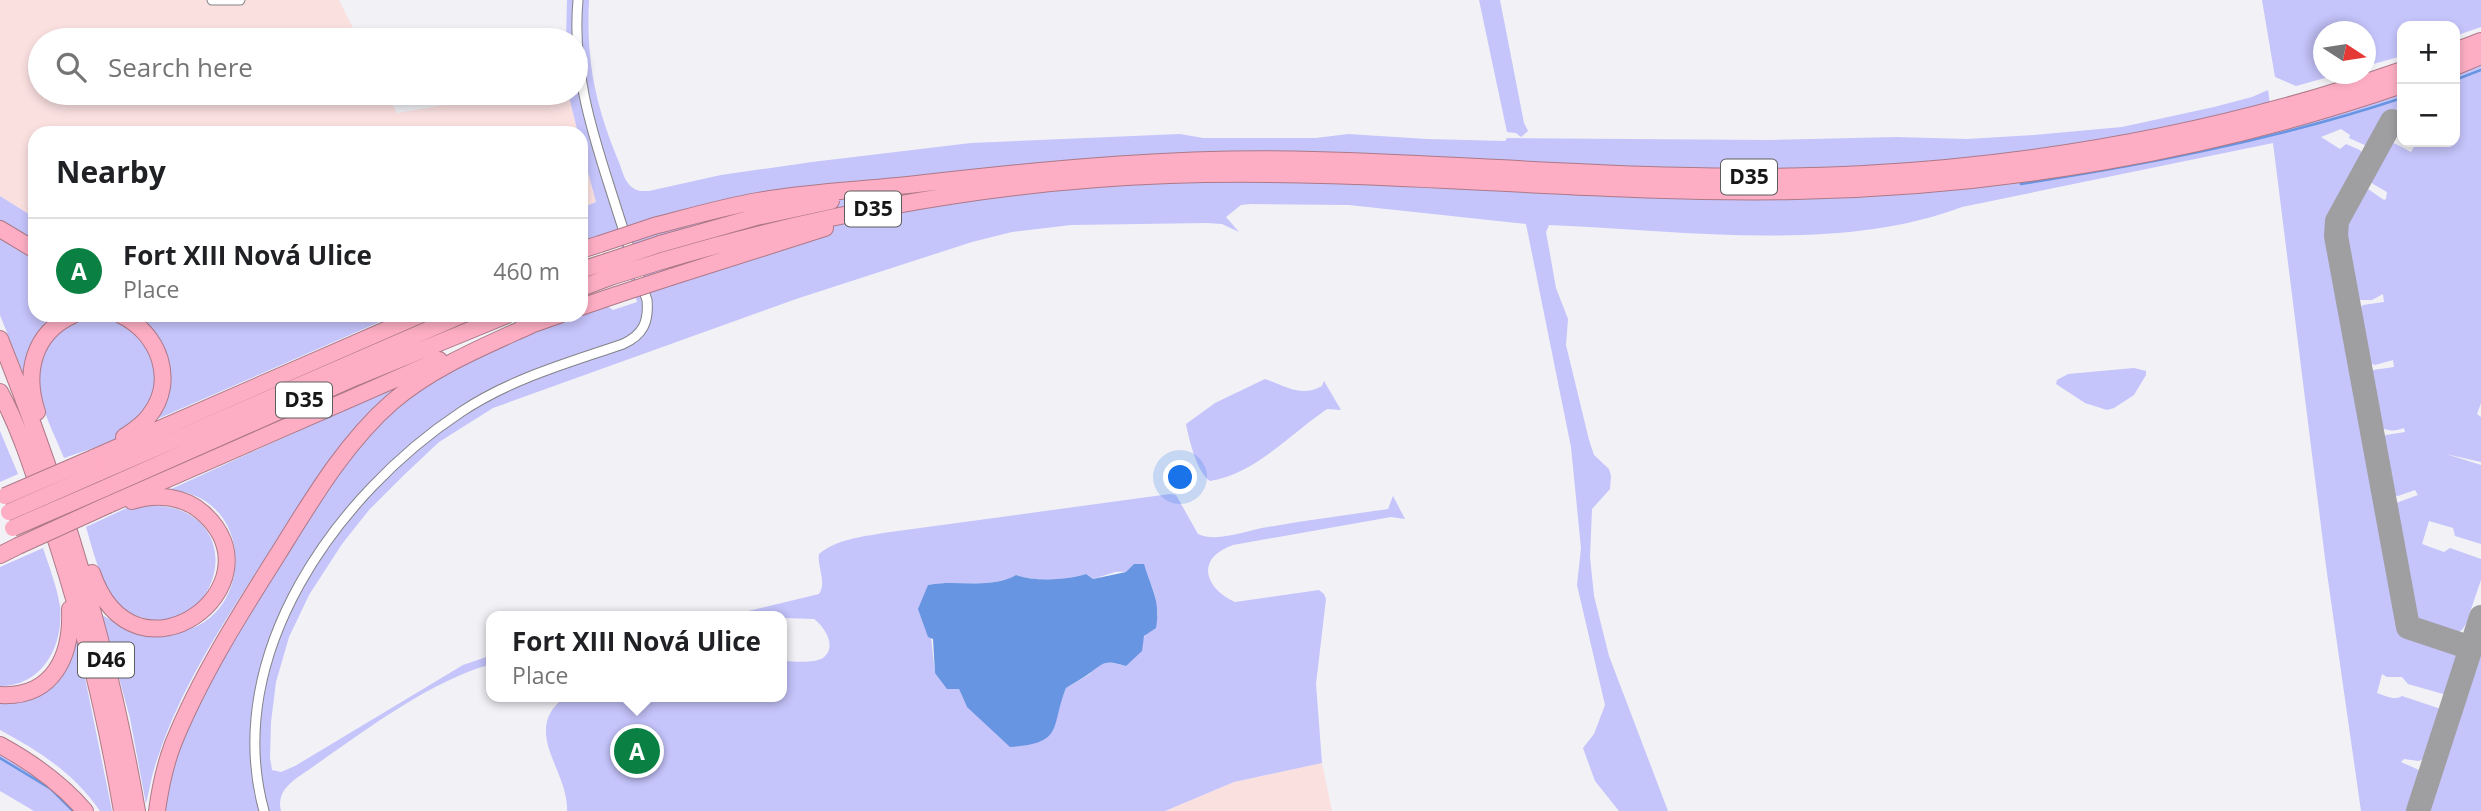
<!DOCTYPE html>
<meta charset="utf-8">
<style>
:root{--surface:#fff;--page:#f2f2f2;--text:#202124;--muted:#757577;--line:#e0e0e0;--accent:#0b8043}
body{margin:0;font-family:"Open Sans",sans-serif;background:var(--page);color:var(--text)}
.controls{position:absolute;right:21px;top:21px;display:grid;overflow:hidden;border-radius:14px;box-shadow:0 4px 10px #0003}
.controls button{width:63px;height:63px;display:grid;place-items:center;padding:0;border:0;border-bottom:2px solid var(--line);background:var(--surface);color:var(--text);font:35px sans-serif}
.compass{position:absolute;left:2313px;top:21px;width:63px;height:63px;border-radius:50%;background:var(--surface);box-shadow:0 4px 10px #0003;rotate:102deg}
.you{position:absolute;left:1181px;top:478px;width:24px;height:24px;margin:-18px;border:5px solid #fff;border-radius:50%;background:#1a73e8;box-shadow:0 0 0 10px #1a73e833}
.badge{display:grid;place-items:center;width:46px;height:46px;border-radius:50%;background:var(--accent);color:#fff;font-size:23px;font-weight:700}
.pin{position:absolute;translate:-50% -50%;border:4px solid #fff;box-shadow:0 2px 7px #0006}
.popup{position:absolute;left:486px;top:611px;width:301px;height:91px;box-sizing:border-box;display:grid;place-content:center;border-radius:14px;background:var(--surface);filter:drop-shadow(0 2px 5px #0005);font-size:23px;white-space:nowrap;color:var(--muted)}
.popup b{font-size:26px;color:var(--text)}
.popup::after{content:'';position:absolute;left:50%;top:100%;margin-left:-14px;border:14px solid transparent;border-top-color:var(--surface)}
.list{margin:0;padding:0;list-style:none}
h2{display:flex;justify-content:space-between;align-items:center;height:91px;margin:0;padding:0 28px;font-size:30px}
h2 small{font-size:23px;font-weight:400;color:var(--muted)}
.list li{display:grid;grid-template-columns:46px 1fr auto;gap:21px;align-items:center;box-sizing:border-box;height:105px;padding:0 28px;border-top:2px solid var(--line)}
.list b{display:block;font-size:26px;white-space:nowrap}
.list p{margin:0;font-size:23px;white-space:nowrap;color:var(--muted)}
.list em{font-size:23px;font-style:normal;color:var(--muted)}
.icon{flex:none;width:38px;height:38px;fill:none;stroke:currentColor;stroke-width:2;stroke-linecap:round;stroke-linejoin:round}
.map{position:relative;flex:none;width:2481px;height:811px;overflow:hidden}
.search{position:absolute;background:var(--surface);box-shadow:0 4px 10px #0003;left:28px;top:28px;width:560px;height:77px;display:flex;align-items:center;gap:18px;box-sizing:border-box;padding:0 24px;border-radius:38px;color:var(--muted);font-size:26px}
.panel{position:absolute;background:var(--surface);box-shadow:0 4px 10px #0003;left:28px;top:126px;width:560px;height:196px;border-radius:21px}
.map>svg:first-child{display:block}
.industrial{fill:#fbe0e0}
.green{fill:#c5c4fb;fill-rule:evenodd}
.water{fill:#6895e1}
.lines{fill:none;stroke-linecap:round;stroke-linejoin:round}
.stream{stroke:#6895e1;stroke-width:2.5}
.taxiway{stroke:#9f9fa2;stroke-width:24}
.street-casing{stroke:#838388;stroke-width:11}
.highway-casing{stroke:#ad7988;stroke-width:18}
.street{stroke:#fff;stroke-width:9}
.highway{stroke:#feaec4;stroke-width:16}
.highway-bridge-casing{stroke:#ad7988;stroke-width:18;stroke-linecap:butt}
.highway-bridge{stroke:#feaec4;stroke-width:16}
.labels{text-anchor:middle;stroke-width:6;stroke-linejoin:round;paint-order:stroke}
.shield{fill:#fff;stroke:#5d5d5d;stroke-width:2}
.shield-label{font-size:21px;font-weight:bold;fill:#171718}
</style>
<div class="map">
<svg width="2481" height="811" viewBox="0 0 2481 811">
<rect width="100%" height="100%" fill="#f1f1f6"/>
<path class="industrial" d="M0 0H339L359 40H40V93H386L397 113 515 93H568L578 133H35V218L0 196Z
M581 146 596 202 581 208Z
M1322 763 1332 811H1165L1234 782Z"/>
<path class="green" d="M567 0H589C586 60 595 104 618 160 622 169 624 182 633 188 638 192 643 191 649 191L721 175 812 162 971 143 1180 134 1203 138H1316L1348 134 1427 139 1505 141 1507 138 1768 140 1897 137 1967 139 2034 135 2122 127 2214 107 2252 97 2268 90 2274 131 2402 93V139L2396 133V123L2400 118 2398 114 2392 119 2394 122 2388 124 2381 134 2382 136 2374 145 2369 147 2349 138 2350 135 2341 129 2321 137 2340 149 2346 144 2360 150 2366 159 2362 167 2365 169 2361 170 2336 216 2332 232 2367 420 2371 422 2368 429 2372 450 2377 452 2374 458 2378 481H2380L2383 512 2390 526 2388 532 2391 542 2389 545 2394 559 2399 598 2401 600 2407 599C2408 588 2404 564 2398 556L2400 553 2393 526 2395 525 2392 509 2396 503 2418 495 2415 490 2398 496 2391 495 2389 491 2382 453 2379 452 2382 451 2381 441 2386 435 2405 432 2404 428C2391 433 2382 430 2373 421L2374 410 2366 379 2373 370 2394 367 2393 360 2375 365 2366 362 2357 330 2356 312 2363 305 2384 302 2383 294 2372 300H2360L2349 289 2341 230 2346 215 2357 196 2368 189 2384 200 2386 199 2387 192 2373 184 2369 179 2371 173 2369 171 2372 170 2384 145 2392 142 2411 152 2414 147 2408 142H2455V74L2481 64V403L2477 414 2481 417V462L2446 454 2481 465V544L2455 536 2453 528 2429 521 2422 544 2444 552 2450 548 2481 559V580L2469 615 2476 618H2470C2463 627 2463 634 2450 634L2447 645C2451 649 2458 652 2460 657 2464 668 2454 685 2450 696L2408 684 2402 677H2387L2382 674 2377 693C2386 696 2394 701 2402 696L2441 709 2445 714 2432 752 2434 754 2419 761 2404 759 2401 762 2419 770 2426 780 2423 783 2414 811H2361L2326 566 2273 143 1962 207C1838 254 1679 230 1549 225L1546 232 1556 288 1568 319 1566 345 1589 440 1594 455 1609 469 1611 476 1610 489 1592 509 1590 557 1594 596 1609 656 1668 811H1619L1595 781 1583 748 1594 734 1605 705 1577 585 1581 548 1571 447 1526 224 1349 205 1251 204 1241 205 1226 217 1239 232 1222 224 1207 223 1071 225 1012 232 972 242 796 299 493 408 439 442 404 475 369 510 342 544 309 595 289 637 276 682 271 722 270 758 272 770 281 772 295 766 463 665 492 655V664C425 682 356 738 298 777 286 786 277 795 281 811H162L176 754 196 709 237 631 325 490 378 421 436 376 531 331 607 306 613 310 637 302 617 230 581 243V208L596 202 581 146V133H578L568 93H576V40H566ZM2406 600 2415 620 2414 622 2446 632 2449 634 2446 644C2431 643 2417 632 2401 627V602Z
M1479 0H1500L1524 123 1528 131 1521 137 1516 133 1507 132Z
M2262 0H2481V27L2455 36V26H2402V56L2366 66V32H2324V74H2339L2296 86 2275 77Z
M0 196 35 218V243L0 221Z
M0 237 35 258V315H55C36 331 26 348 23 373L0 315Z
M85 315 115 317 137 329 157 363 152 404 126 434 111 442 64 458C56 438 45 417 40 396 31 360 47 323 85 315Z
M139 315H260L335 321 384 320 155 420C180 383 172 344 139 315Z
M2134 368 2146 371V375L2134 395 2114 408 2107 410 2085 403 2056 384 2057 380 2068 374Z
M1265 379C1285 386 1301 398 1322 386L1324 381 1341 410 1327 409C1289 435 1256 473 1210 481 1197 473 1189 439 1186 424L1215 403Z
M397 386C346 430 310 490 273 546 230 613 183 681 158 757 152 772 150 788 146 804L130 718 102 615C110 619 118 624 127 627 133 629 141 629 148 630 155 631 163 633 170 633 255 628 260 495 169 490Z
M0 431 18 474 0 482Z
M1170 494 1176 495 1198 534C1218 543 1247 530 1268 527 1308 520 1348 515 1388 509L1393 496 1405 519 1391 517 1233 545C1196 558 1203 587 1235 602L1319 590 1324 594 1326 599 1316 684 1322 763 1234 782 1165 811H567C569 770 520 731 565 697H782V661C793 661 813 664 823 658 838 647 824 626 814 619L727 616 819 594C827 582 817 567 819 554 837 539 862 537 883 533ZM1115 572C1151 570 1154 583 1158 615L1126 666 1109 662 1097 665 1090 674 1066 688 1063 696 967 707 959 689 935 673 926 592 928 585C957 579 990 590 1016 575 1035 582 1067 580 1086 574L1093 579Z
M146 505C157 506 171 506 182 511 250 541 204 643 138 616 128 612 119 606 113 597 99 576 93 551 86 527L131 506Z
M43 548C49 566 57 587 60 606 64 645 43 686 0 686V567Z
M2481 636V811H2423L2429 780H2432L2438 760 2437 755 2446 741 2459 692 2465 678 2464 672 2467 673 2477 639Z
M77 638 112 811H100C74 773 39 751 0 730V704L14 703 37 695 65 669 72 658Z
M0 750 15 757 79 811H34L0 791Z"/>
<path class="water" d="M1134 564H1144C1151 589 1161 600 1156 628L1144 636 1142 651 1126 666C1106 661 1107 660 1090 673 1083 678 1074 683 1066 688 1050 728 1065 743 1010 747L967 707 959 689H947L935 673 933 639 928 637 918 609 928 585C957 579 990 590 1016 575 1035 582 1067 580 1086 574L1093 579 1126 572Z"/>
<g class="lines">
<path class="stream" d="M2455 80 2481 70
M2021 184C2150 164 2278 139 2402 98
M0 758 51 789 73 811"/>
<path class="taxiway" d="M2392 121 2337 221 2336 236 2408 627 2471 648
M2418 811 2481 617"/>
<g class="street-casing">
<path id="street" d="M212 0H240
M264 811C221 655 337 494 461 412 510 379 568 363 623 344 643 335 649 322 647 300 634 263 622 226 610 188 590 126 572 67 578 0"/>
</g>
<g class="highway-casing">
<path id="highway" d="M2455 51 2481 41
M2455 67 2481 56
M654 226C689 217 723 207 758 201 813 191 870 190 925 183 1055 168 1184 156 1314 160 1497 165 1681 184 1864 174 2046 164 2230 130 2402 70
M0 229 35 250
M660 244 756 217 831 201
M581 250 600 244
M665 260C829 212 998 181 1169 175 1378 168 1587 195 1796 191 2001 187 2208 152 2402 85
M581 270 606 262
M671 277 825 228
M581 288 610 277
M581 307 616 295
M121 315C159 333 177 381 149 416 143 425 133 431 124 437
M522 328 559 315
M0 339C62 492 109 648 137 811
M0 392C21 431 34 474 48 516 81 612 105 711 122 811
M37 412C24 373 33 333 73 315
M93 458 420 315
M98 473 462 315
M103 489 356 377 507 315
M108 505 439 360
M0 555 18 546
M92 573C135 697 284 585 203 513 184 496 156 493 132 501
M0 695C54 698 72 655 70 609
M0 745C33 763 61 783 85 811
M157 811C160 789 165 765 173 744 200 677 240 614 278 554 311 501 345 443 392 402 433 367 483 347 531 325"/>
</g>
<use href="#street" class="street"/>
<use href="#highway" class="highway"/>
<g class="highway-bridge-casing">
<path id="highway-bridge" d="M600 244 654 226
M606 262 660 244
M610 277 665 260
M616 295 671 277
M5 496 93 458
M9 512 98 473
M13 528 103 489
M18 546 108 505"/>
</g>
<use href="#highway-bridge" class="highway-bridge"/>
</g>
<g class="labels">
<g class="shield">
<rect x="1721" y="159.5" width="56" height="35" rx="5"/>
<rect x="845" y="191.5" width="56" height="35" rx="5"/>
<rect x="276" y="382.5" width="56" height="35" rx="5"/>
<rect x="78" y="642.5" width="56" height="35" rx="5"/>
</g>
<g class="shield-label">
<text x="1749" y="184">D35</text>
<text x="873" y="216">D35</text>
<text x="304" y="407">D35</text>
<text x="106" y="667">D46</text>
</g>
</g>
</svg>
<div class="controls">
<button>+</button>
<button>−</button>
</div>
<svg class="compass" viewBox="-18 -18 36 36"><path d="M0-13l5 13h-10z" fill="#e53935"/><path d="M0 13l5-13h-10z" fill="#757577"/></svg>
<div class="you"></div>
<div class="pin badge" style="left:637px;top:751px">A</div>
<div class="popup"><b>Fort XIII Nová Ulice</b>Place</div>
<div class="search"><svg class="icon" aria-label="search" viewBox="0 0 24 24"><circle cx="10" cy="10" r="6"/><path d="M15 15l6 6"/></svg>Search here</div>
<section class="panel">
<h2>Nearby<small></small></h2>
<ul class="list">
<li><span class="badge">A</span><div><b>Fort XIII Nová Ulice</b><p>Place</p></div><em>460 m</em></li>
</ul>
</section>
</div>
